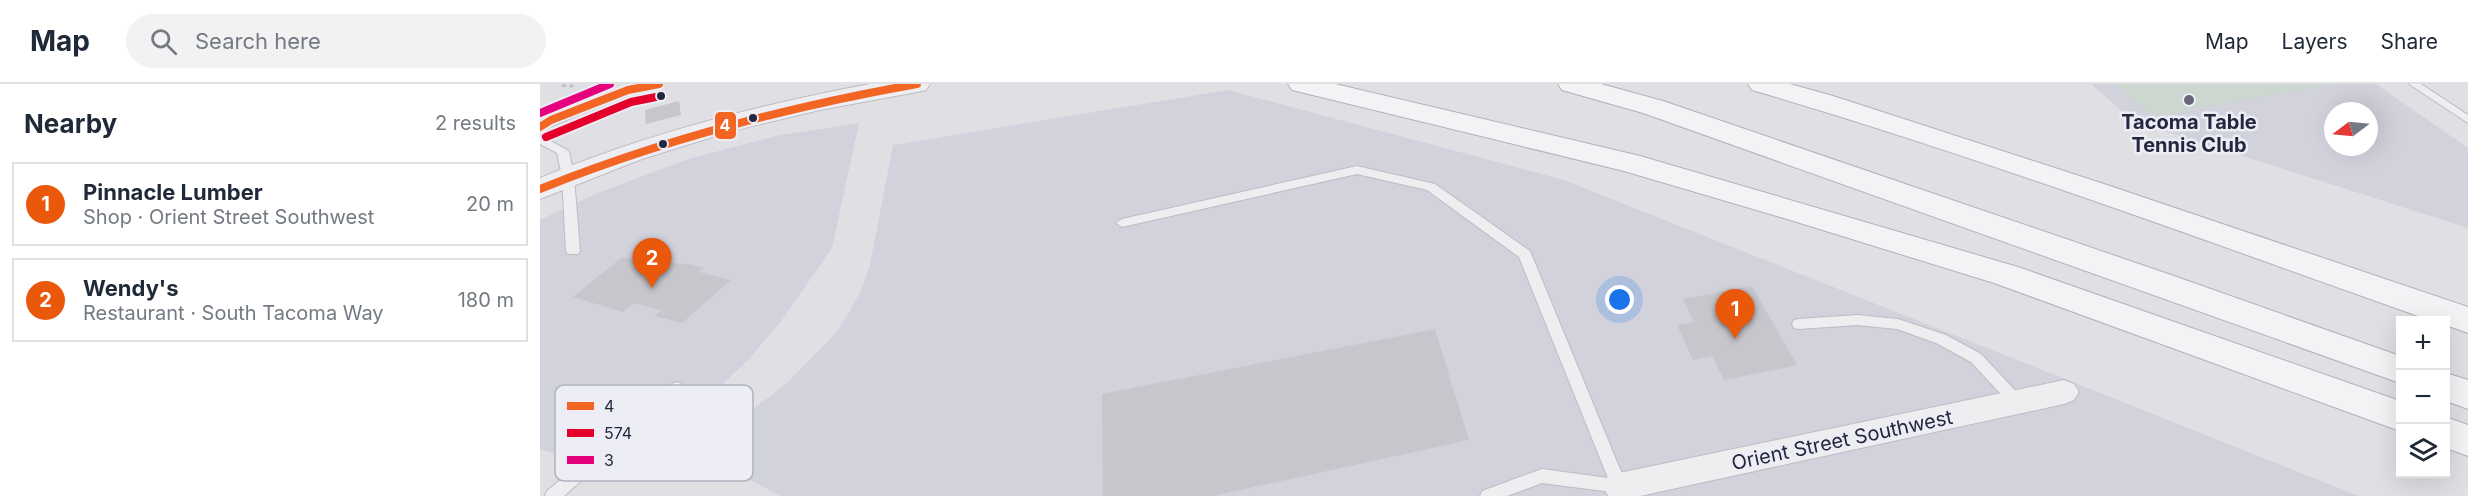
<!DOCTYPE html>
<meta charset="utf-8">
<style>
:root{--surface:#fff;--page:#f2f2f3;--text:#1f2937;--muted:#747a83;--line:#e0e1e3;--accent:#ea580c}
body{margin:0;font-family:Inter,sans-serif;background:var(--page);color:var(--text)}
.controls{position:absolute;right:18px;bottom:18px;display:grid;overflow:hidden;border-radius:0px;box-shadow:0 6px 24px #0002}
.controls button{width:54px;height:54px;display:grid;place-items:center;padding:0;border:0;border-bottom:2px solid var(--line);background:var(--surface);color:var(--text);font:30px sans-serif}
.compass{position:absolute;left:1784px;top:18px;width:54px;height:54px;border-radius:50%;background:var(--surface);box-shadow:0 6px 24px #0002;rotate:254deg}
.you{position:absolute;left:1080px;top:216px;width:21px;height:21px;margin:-15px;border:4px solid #fff;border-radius:50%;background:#1a73e8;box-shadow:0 0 0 9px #1a73e833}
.badge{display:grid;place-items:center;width:39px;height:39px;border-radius:50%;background:var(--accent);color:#fff;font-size:20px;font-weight:700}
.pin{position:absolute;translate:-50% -50px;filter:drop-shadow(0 2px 3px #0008)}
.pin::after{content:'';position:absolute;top:32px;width:21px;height:18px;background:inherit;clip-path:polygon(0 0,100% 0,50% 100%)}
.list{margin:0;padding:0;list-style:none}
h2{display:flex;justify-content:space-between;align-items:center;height:78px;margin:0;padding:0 24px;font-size:26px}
h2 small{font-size:20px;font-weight:400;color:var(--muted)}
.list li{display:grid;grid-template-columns:39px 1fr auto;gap:18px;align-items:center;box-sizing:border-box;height:84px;margin:0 12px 12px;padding:0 12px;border:2px solid var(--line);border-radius:0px}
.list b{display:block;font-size:22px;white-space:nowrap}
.list p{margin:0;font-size:20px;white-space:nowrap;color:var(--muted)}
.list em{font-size:20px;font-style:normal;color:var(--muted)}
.icon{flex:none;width:33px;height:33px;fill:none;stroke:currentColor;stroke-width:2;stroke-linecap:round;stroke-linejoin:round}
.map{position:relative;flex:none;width:1928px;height:412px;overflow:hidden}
header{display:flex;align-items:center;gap:36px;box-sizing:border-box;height:84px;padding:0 30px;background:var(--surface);border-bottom:2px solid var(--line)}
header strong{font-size:28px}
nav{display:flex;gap:33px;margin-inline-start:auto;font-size:21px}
.search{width:420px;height:54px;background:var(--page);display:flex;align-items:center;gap:15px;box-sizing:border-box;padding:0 21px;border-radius:33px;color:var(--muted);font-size:22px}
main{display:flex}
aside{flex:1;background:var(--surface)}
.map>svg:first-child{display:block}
.built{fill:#d2d2dd;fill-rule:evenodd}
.green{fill:#ccd7cf}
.building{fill:#c6c6cc}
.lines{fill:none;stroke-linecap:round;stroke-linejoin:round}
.service-casing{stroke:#bcbcc2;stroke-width:2}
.minor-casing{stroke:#bcbcc2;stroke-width:2}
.tertiary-casing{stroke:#bcbcc2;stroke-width:2}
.motorway-casing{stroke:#b1b2b9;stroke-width:2}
.path{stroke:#bebec4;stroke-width:3;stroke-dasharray:4 4;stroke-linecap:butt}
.service{fill:#eeeef1;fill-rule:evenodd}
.minor{fill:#eeeef1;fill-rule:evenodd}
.tertiary{fill:#eeeef1;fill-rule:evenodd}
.motorway{fill:#f3f3f5;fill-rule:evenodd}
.bus-1-casing{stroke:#ecedf5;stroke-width:12}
.bus-2-casing{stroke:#ecedf5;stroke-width:12}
.bus-3-casing{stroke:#ecedf5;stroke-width:12}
.bus-1{stroke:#f26522;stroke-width:8}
.bus-2{stroke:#e4002b;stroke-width:8}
.bus-3{stroke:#e5007d;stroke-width:8}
.bus-dot{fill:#25273e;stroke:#ecedf5;stroke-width:2}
.poi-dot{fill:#666778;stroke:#ecedf5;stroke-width:2}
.labels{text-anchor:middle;stroke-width:5;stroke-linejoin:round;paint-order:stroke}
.poi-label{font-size:20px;font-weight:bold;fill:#25273e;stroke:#ecedf5}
.street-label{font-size:20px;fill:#25273e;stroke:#ecedf5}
.key{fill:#ecedf5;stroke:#b0b2be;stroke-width:1.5}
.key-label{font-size:16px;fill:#25273e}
.line-badge{stroke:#ecedf5;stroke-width:2}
.badge-label{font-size:16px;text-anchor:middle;font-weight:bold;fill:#fff}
</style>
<header>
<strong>Map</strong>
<div class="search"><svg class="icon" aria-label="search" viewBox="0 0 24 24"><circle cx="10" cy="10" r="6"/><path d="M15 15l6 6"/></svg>Search here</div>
<nav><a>Map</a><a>Layers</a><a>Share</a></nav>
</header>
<main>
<aside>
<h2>Nearby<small>2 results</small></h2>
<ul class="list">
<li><span class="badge">1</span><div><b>Pinnacle Lumber</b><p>Shop · Orient Street Southwest</p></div><em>20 m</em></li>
<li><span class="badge">2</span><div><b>Wendy's</b><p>Restaurant · South Tacoma Way</p></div><em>180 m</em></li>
</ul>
</aside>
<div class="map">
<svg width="1928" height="412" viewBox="0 0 1928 412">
<rect width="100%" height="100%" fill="#dfdfe4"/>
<path class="built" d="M1551 0H1836L1928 64V144L1593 37ZM1793 27H1829V63H1793Z
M688 6 1024 96 1819 412H241L152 366 187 345 246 300 293 252 310 227 322 204 330 181 353 61Z
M319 39 292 164 242 236 209 275 131 350 83 390 0 365V136L58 109 148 75 236 52Z"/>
<path class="green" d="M1577 0H1792L1614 33Z"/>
<path class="building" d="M139 17 141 31 106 40 105 26Z
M82 173 112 180 119 175 143 181 144 179 164 184 159 188 191 196 142 239 115 232 121 226 94 219 83 228 33 213Z
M1212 202 1257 281 1184 296 1172 272 1153 276 1137 241 1154 238 1143 215Z
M895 245 929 356 673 412H563L562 310Z"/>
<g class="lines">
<g class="service-casing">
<path id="service" d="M102 0H124L123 2 91 9 0 47V38L7 34 84 4Z
M1869 0H1881L1928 31V39Z
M0 51 29 67 34 93 40 167 38 170H28L26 167 22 93 17 69 0 60Z
M817 82 895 100 990 167 1087 402 1085 407 1079 409 1002 399 967 412H940L942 407 1002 385 1068 394 979 173 887 106 817 90 582 143 576 139 582 135Z
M1317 231 1358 235 1406 251 1441 270 1483 315 1485 319 1483 323 1478 325 1473 323 1431 278 1396 259 1357 245 1317 241 1259 245 1254 244 1252 240 1254 236 1259 235Z
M137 298 142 300 144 304 142 308 24 412H5L7 407 132 300Z"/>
</g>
<g class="minor-casing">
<path id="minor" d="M1524 296 1534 300 1539 308 1534 316 1524 320 1100 412H1068L1063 402 1068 392 1079 389Z"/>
</g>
<g class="tertiary-casing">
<path id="tertiary" d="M330 0H390L386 6 377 8 280 26 195 46 102 75 0 115V94C106 50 217 21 330 0Z"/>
</g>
<g class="motorway-casing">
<path id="motorway" d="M748 0H795L1100 72 1478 183 1860 317V347L1454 199 1247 135 1084 87 752 6Z
M1018 0H1061L1123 17 1634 192 1860 272V299L1103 29 1022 6Z
M1208 0H1250L1293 12 1564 100 1928 223V249L1906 241V237H1892C1666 157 1441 73 1212 6Z
M1906 289 1928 296V325L1906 317Z
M1906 333 1928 341V372L1906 364Z"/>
</g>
<path class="path" d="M22 1 29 3 33 1"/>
<use href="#service" class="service"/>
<use href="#minor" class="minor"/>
<use href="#tertiary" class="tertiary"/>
<use href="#motorway" class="motorway"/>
<g class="bus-1-casing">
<path id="bus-1" d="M0 43 11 36 88 6 119 0
M0 105C122 56 247 23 377 0"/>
</g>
<g class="bus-2-casing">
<path id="bus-2" d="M6 53 91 18 121 12"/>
</g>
<g class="bus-3-casing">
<path id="bus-3" d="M0 29 70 0"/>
</g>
<use href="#bus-1" class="bus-1"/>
<use href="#bus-2" class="bus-2"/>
<use href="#bus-3" class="bus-3"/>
</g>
<g class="bus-dot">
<circle cx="121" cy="12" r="5"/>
<circle cx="213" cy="34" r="5"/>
<circle cx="123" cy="60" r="5"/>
</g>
<circle class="poi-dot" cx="1649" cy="16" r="6"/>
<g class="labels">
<g class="poi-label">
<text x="1649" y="45">Tacoma Table<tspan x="1649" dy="23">Tennis Club</tspan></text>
</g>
<g class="street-label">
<text transform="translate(1302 356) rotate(-12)" y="7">Orient Street Southwest</text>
</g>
</g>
<rect x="15" y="301" width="198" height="96" rx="9" class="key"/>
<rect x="27" y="318" width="27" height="8" fill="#f26522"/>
<rect x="27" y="345" width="27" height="8" fill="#e4002b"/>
<rect x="27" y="372" width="27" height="8" fill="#e5007d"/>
<g class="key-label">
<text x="64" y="328">4</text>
<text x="64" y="355">574</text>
<text x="64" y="382">3</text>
</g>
<rect class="line-badge" x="174" y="27" width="23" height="29" rx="6" fill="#f26522"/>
<g class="badge-label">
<text x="185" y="47">4</text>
</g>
</svg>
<div class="controls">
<button>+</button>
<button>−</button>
<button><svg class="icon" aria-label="layers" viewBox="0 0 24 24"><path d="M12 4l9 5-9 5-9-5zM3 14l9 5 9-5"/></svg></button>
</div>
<svg class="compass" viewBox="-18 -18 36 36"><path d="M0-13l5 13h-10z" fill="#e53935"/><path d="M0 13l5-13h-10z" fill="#747a83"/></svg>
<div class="you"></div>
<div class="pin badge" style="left:1195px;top:255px">1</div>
<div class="pin badge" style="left:112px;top:204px">2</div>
</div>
</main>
